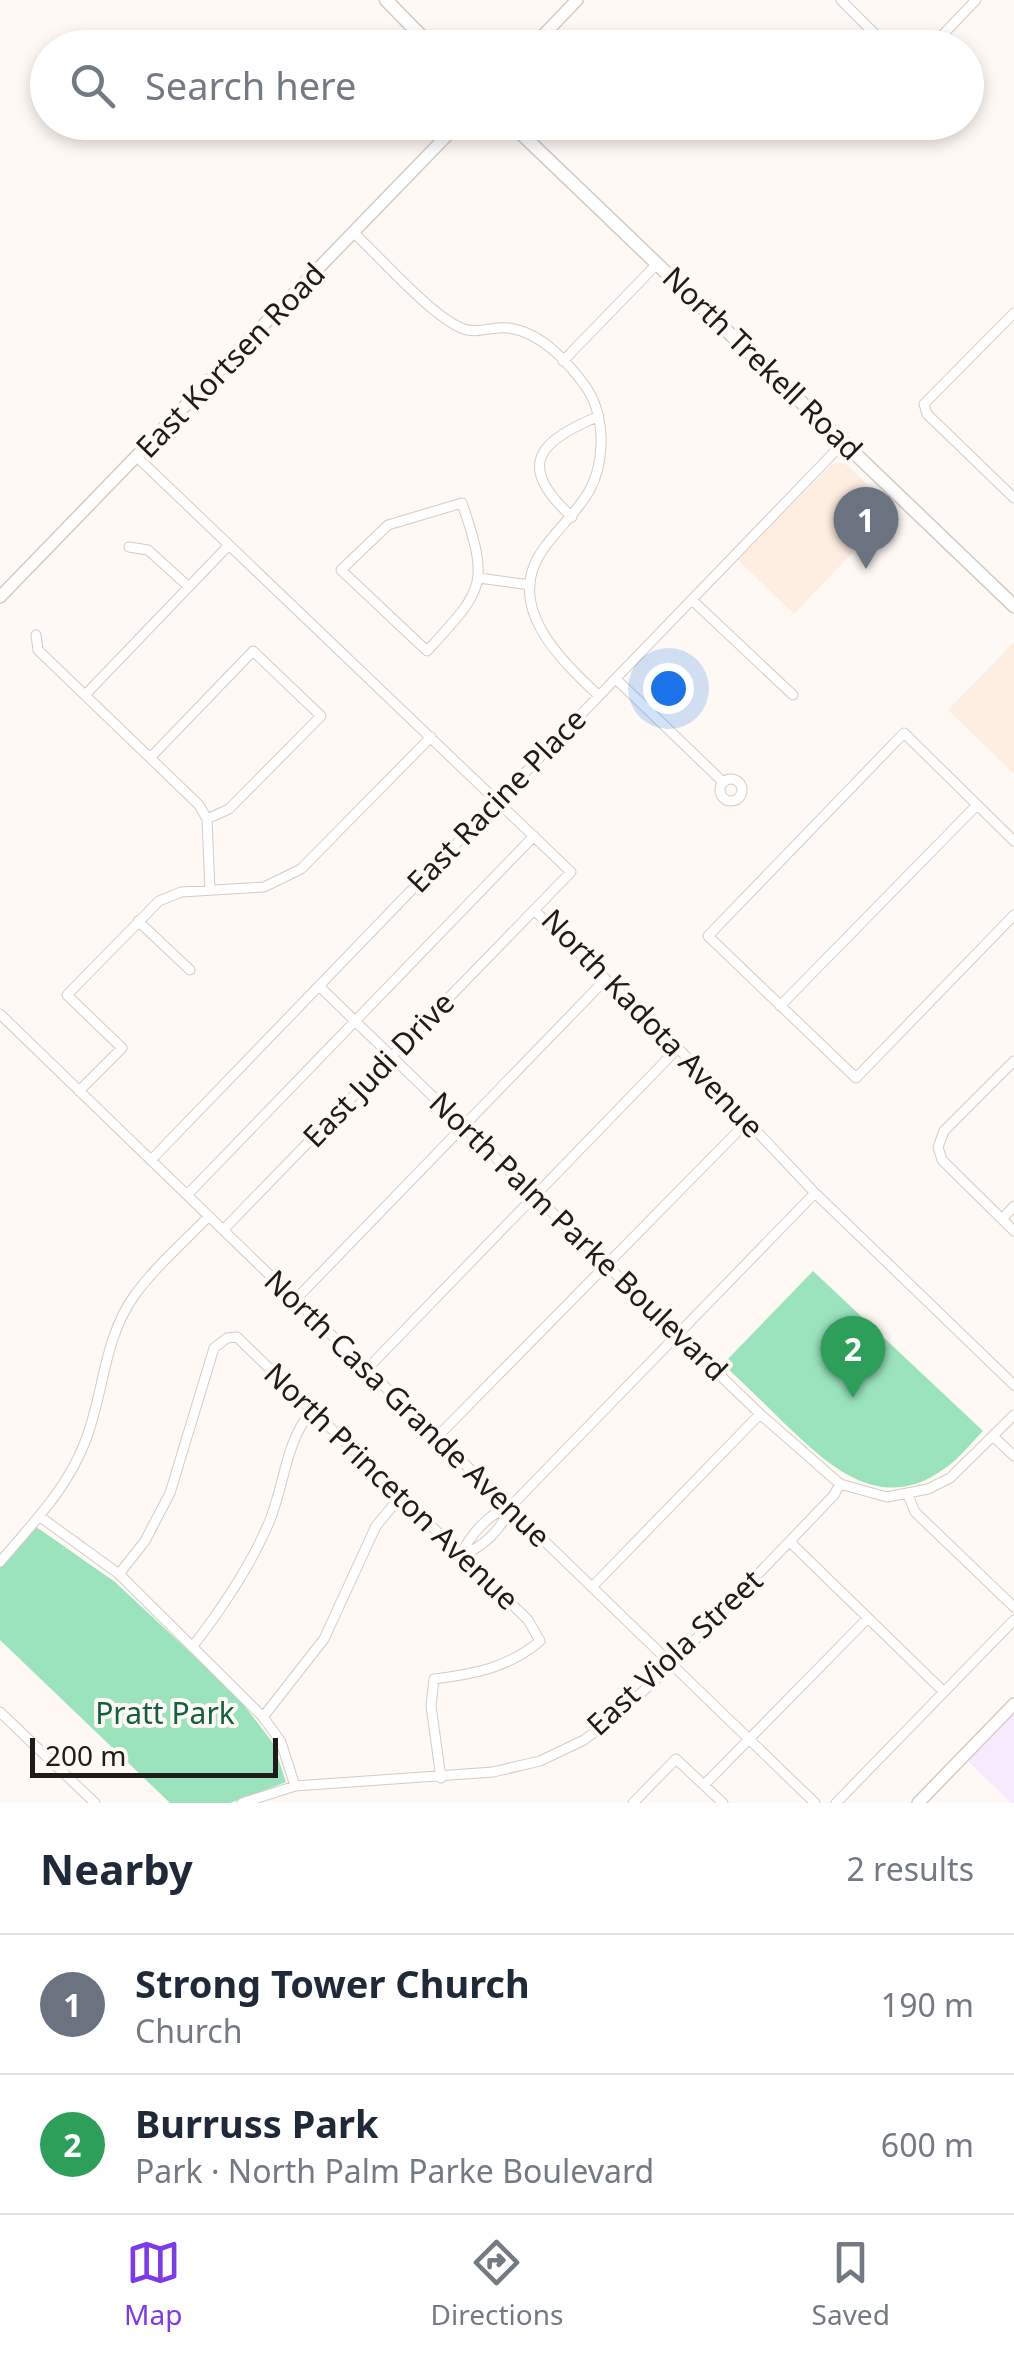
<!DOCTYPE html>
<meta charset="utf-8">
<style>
:root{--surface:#fff;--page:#f6f6f7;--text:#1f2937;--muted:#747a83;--line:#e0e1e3;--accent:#7c3aed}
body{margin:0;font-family:"Noto Sans",sans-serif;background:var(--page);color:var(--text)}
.scale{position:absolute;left:30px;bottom:25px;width:248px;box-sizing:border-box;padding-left:10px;border:5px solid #1e1b18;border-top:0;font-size:28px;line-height:35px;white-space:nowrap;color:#1e1b18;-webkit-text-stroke:8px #fff9f5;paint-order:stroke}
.you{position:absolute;left:668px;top:688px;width:35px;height:35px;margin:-25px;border:8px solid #fff;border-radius:50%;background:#1a73e8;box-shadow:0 0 0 15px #1a73e833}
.badge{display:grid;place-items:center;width:65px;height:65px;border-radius:50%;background:var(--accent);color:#fff;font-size:32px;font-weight:700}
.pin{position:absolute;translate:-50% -82px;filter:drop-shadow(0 2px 5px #0008)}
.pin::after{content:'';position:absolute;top:52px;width:35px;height:30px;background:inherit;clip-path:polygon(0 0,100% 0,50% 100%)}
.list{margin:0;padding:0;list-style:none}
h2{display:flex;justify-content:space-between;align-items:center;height:130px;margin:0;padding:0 40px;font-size:42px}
h2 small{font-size:32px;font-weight:400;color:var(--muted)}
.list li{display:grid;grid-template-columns:65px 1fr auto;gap:30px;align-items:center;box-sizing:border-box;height:140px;padding:0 40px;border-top:2px solid var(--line)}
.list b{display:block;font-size:38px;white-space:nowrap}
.list p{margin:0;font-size:32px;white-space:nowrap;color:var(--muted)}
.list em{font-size:32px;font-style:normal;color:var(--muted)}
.icon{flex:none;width:55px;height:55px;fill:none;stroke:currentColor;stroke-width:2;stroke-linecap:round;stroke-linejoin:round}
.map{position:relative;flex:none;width:1014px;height:1803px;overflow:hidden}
.search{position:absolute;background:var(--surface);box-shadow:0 5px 15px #0003;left:30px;right:30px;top:30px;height:110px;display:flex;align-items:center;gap:25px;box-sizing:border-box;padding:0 35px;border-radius:55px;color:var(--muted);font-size:38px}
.sheet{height:410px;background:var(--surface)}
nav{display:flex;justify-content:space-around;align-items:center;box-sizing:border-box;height:140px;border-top:2px solid var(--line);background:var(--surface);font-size:28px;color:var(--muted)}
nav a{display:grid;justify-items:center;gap:5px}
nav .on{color:var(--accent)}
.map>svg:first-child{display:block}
.built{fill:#feede1}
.education{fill:#f8eafe}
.green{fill:#9ae3bd}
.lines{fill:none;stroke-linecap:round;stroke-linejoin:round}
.minor-casing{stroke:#d5cbc5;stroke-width:11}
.tertiary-casing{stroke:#d5cbc5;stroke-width:14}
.secondary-casing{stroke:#d5cbc5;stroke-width:15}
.minor{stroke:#fff;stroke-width:9}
.tertiary{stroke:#fff;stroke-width:11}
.secondary{stroke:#fff;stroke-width:12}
.labels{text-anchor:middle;stroke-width:8;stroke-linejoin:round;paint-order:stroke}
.street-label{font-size:30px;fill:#1e1b18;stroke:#fff9f5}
.park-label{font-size:30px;fill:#106041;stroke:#fff9f5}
</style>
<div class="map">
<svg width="1014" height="1803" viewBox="0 0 1014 1803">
<rect width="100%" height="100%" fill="#fff9f5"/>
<path class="built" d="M838 462 846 464 893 510 794 614 738 560 831 465Z
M1014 642V774L948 710Z"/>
<path class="education" d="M1014 1714V1803H1011L968 1761Z"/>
<path class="green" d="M813 1271 983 1431C970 1444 959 1459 944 1469 880 1515 829 1466 784 1423 764 1403 744 1384 723 1364Z
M35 1526 115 1582 237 1696 273 1743 286 1782 230 1803H170L0 1640V1562Z"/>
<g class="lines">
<g class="minor-casing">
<path id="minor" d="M841 0 889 48
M930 48 976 0
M355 234C381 258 433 318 464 329 477 334 495 326 509 328 542 333 567 361 586 387 597 403 602 425 601 445 599 497 572 510 544 548 502 605 560 659 599 696
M1014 313 924 404 927 414 1014 498
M563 361 657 264
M137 457 571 872 223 1230
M462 503C490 585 484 589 427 651L341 570 388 525Z
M572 517C514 464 540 441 599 416
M129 547 148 550 189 587
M479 578 530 585
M692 600 793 695
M36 635 38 650 199 805 207 819 210 890
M616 679 723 782
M85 695 229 545
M150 758 253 651 321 716 229 809 207 819
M720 790a11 11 0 1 1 22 0a11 11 0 1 1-22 0Z
M1014 841 904 733 708 936 856 1078 1014 915
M535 911 678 1048 815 1193 1014 1385
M138 921 190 970
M319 986 760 1414 840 1484 887 1497 928 1489 950 1478 1014 1415
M780 1006 977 805
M0 1014 815 1803
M1014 1061 944 1131 938 1147 942 1160 1014 1231
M79 1091 122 1048 67 995 159 901 181 892 264 887 301 869 431 737
M151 1160 844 442
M187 1195 534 836
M1002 1219 1014 1206
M295 1300 605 980
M366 1370 678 1048
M994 1437 1014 1456
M436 1438 746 1123
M908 1495 915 1512 1014 1607
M509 1508C491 1511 468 1537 462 1554 482 1549 503 1528 509 1508L815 1193
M39 1516 119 1574 263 1717 281 1742 295 1786
M790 1542 944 1692
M0 1562C32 1524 67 1489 85 1442 104 1394 103 1340 134 1296 155 1267 184 1242 209 1216
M119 1574 145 1541 170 1493 214 1348 227 1338 237 1337 528 1620 540 1641C508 1668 474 1674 434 1679L431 1706 441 1778
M592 1587 760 1414
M193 1646C223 1607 251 1566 270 1520 285 1482 285 1444 311 1411
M0 1712 95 1803
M263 1717 324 1639 376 1526 401 1496
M704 1785 867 1619
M242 1803 295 1786 493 1772 540 1761 584 1740 623 1710 671 1665 834 1495 840 1484
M633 1803 676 1759 723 1803
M836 1803 1014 1620"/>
</g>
<g class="tertiary-casing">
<path id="tertiary" d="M531 48 577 0
M0 597 460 122
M918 1803 1014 1704"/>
</g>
<g class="secondary-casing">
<path id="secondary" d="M386 0 433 48
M509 122 1014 606"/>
</g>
<use href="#minor" class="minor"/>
<use href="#tertiary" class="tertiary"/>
<use href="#secondary" class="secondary"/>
</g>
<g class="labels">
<g class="street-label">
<text transform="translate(231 361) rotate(-46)" y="10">East Kortsen Road</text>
<text transform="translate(762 364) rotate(44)" y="10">North Trekell Road</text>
<text transform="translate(497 801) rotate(-46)" y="10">East Racine Place</text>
<text transform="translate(652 1024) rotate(46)" y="10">North Kadota Avenue</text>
<text transform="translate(379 1070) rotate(-46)" y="10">East Judi Drive</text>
<text transform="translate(578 1237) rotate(44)" y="10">North Palm Parke Boulevard</text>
<text transform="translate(407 1409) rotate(44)" y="10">North Casa Grande Avenue</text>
<text transform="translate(391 1487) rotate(44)" y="10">North Princeton Avenue</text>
<text transform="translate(675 1653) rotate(-43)" y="10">East Viola Street</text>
</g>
<g class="park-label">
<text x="165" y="1724">Pratt Park</text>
</g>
</g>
</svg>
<div class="scale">200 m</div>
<div class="you"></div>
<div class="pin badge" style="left:866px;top:569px;background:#6b7280">1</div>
<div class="pin badge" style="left:853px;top:1398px;background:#2e9e5b">2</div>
<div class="search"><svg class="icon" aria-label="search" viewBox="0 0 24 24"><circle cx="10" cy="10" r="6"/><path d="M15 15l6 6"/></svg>Search here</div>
</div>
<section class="sheet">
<h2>Nearby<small>2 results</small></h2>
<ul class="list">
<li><span class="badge" style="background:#6b7280">1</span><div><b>Strong Tower Church</b><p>Church</p></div><em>190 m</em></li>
<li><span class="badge" style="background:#2e9e5b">2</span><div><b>Burruss Park</b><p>Park · North Palm Parke Boulevard</p></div><em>600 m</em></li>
</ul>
</section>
<nav>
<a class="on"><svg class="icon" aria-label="map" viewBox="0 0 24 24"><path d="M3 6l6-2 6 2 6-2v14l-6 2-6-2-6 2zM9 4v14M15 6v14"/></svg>Map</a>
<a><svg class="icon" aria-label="directions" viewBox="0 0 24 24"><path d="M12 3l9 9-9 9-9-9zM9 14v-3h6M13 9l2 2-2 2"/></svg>Directions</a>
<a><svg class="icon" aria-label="saved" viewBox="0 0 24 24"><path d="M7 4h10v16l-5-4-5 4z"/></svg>Saved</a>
</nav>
